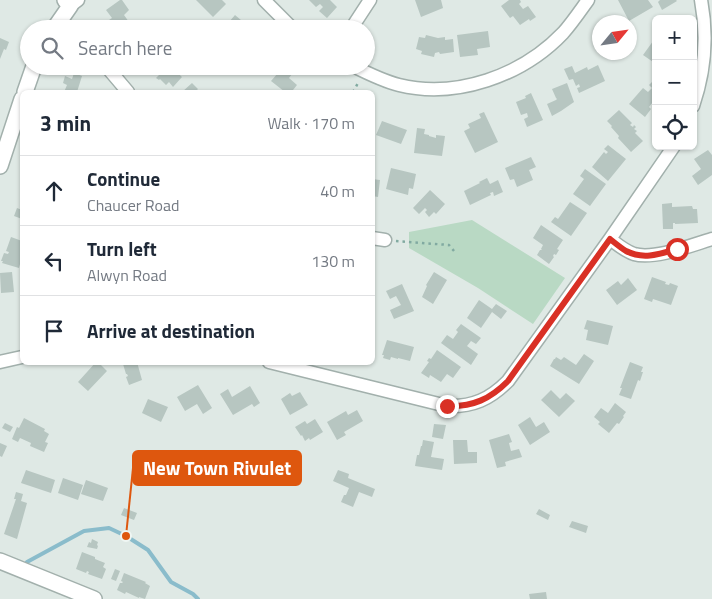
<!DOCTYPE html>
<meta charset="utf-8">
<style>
:root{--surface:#fff;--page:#f6f6f7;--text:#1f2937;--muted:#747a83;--line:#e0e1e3}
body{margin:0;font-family:"Titillium Web",sans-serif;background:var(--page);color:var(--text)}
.controls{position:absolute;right:15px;top:15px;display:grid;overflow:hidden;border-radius:8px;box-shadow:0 1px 4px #0004}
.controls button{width:45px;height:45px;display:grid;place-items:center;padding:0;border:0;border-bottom:1px solid var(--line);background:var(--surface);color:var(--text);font:25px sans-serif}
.compass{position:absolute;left:592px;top:15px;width:45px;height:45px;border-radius:50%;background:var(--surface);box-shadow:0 1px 4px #0004;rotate:61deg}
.stop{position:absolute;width:15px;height:15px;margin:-11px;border:4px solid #d93025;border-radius:50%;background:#fff}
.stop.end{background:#d93025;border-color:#fff;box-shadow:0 1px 5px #0008}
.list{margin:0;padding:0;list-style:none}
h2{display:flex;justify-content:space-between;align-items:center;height:65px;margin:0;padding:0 20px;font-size:21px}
h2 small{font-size:16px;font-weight:400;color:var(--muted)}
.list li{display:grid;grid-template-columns:32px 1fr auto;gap:15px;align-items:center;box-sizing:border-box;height:70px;padding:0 20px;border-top:1px solid var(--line)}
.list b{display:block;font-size:19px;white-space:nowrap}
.list p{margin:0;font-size:16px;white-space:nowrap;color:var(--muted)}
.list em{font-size:16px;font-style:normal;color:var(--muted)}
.icon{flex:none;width:28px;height:28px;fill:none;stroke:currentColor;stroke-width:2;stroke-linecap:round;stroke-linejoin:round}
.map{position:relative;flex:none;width:712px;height:599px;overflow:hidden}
.search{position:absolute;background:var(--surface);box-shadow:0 1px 4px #0004;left:20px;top:20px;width:355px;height:55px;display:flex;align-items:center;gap:12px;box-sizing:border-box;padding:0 18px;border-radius:28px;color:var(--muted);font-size:19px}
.panel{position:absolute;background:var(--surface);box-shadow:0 1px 4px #0004;left:20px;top:90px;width:355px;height:275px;border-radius:8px}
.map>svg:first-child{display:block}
.green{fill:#b9d9c4}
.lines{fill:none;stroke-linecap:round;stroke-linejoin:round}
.stream{stroke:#8abccb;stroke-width:4}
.building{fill:#b7c6c1}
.minor-casing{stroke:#a2b0ac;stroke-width:15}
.tertiary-casing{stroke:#a2b0ac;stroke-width:18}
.path{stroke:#81aaa1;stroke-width:2.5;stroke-dasharray:2.5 4;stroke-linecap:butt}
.minor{stroke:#fff;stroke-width:12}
.tertiary{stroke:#fff;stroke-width:15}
.route{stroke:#d93025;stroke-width:6}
.leader{fill:none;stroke:#de570e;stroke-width:2}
.callout-dot{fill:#de570e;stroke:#eff6f3;stroke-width:2}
.callout{fill:#de570e;stroke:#de570e;stroke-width:2}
.callout-label{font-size:19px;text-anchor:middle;font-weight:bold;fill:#fff}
</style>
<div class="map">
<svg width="712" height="599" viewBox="0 0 712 599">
<rect width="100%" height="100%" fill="#dfe9e5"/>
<path class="green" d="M472 220 565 278 533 324 478 288 409 248V232Z"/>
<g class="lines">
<path class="stream" d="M27 562 84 531 109 528 126 536 148 550 171 582 193 594 198 599"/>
</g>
<path class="building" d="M120 0H122L129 10 124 15 129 22 128 26 124 29H111L106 22 112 18 106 10Z
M196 0H222L226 4 213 17Z
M309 0H330L337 7 327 18 319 11 323 7 320 4 316 7Z
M415 0H441L443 8 421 17Z
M509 0H520L521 2 519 4 523 9 528 6 536 17 530 21 529 19 520 25 513 16 510 18 501 6Z
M618 0H648L653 7 629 21Z
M660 0H676L677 1 662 10 658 2Z
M235 15 248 26 245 29H223Z
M488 31 490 47 477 49 478 55 460 57 457 35Z
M426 35 438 38 445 37V40L453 39 454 52 440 54 439 52 435 53 434 57 421 54 422 51 416 49 419 37 425 38Z
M656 37V64L643 55Z
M0 38 9 42 6 50 4 49 0 59Z
M598 65 605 81 579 93 577 88 580 87 579 84 576 86 573 79 569 80 564 69 572 66 575 73 587 67 588 70Z
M156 66H170L182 77 173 87 169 82 166 85 160 79 159 80 156 78 160 74 154 68Z
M284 66H291L295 70 289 78 297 85 293 90 296 92H285L271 81Z
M74 73 82 76 77 92H64L67 85 63 83 65 76 72 79Z
M653 81 656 84V98L649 107 651 109 645 117 629 104 643 88 648 92 652 88 649 85Z
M192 83 198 89 195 92H182Z
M567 83 574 102 561 111 552 116 547 104 556 100 557 99 556 98 552 89Z
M531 93 543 120 527 127 524 119 528 117 527 113 521 115 516 102 526 98 525 96Z
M619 110 632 123 630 125 633 127 634 125 636 127 634 129 637 131 635 133 643 141 631 152 618 138 619 136 611 127 612 126 607 121Z
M484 112 498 142 475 153 464 131 470 128 468 124 481 118 479 114Z
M382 121 407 130 401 144 376 135Z
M417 128 425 129 424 134 429 135V136L436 138V135L445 136 442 156 414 153Z
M608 145 626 159 608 181 592 167 604 152 606 154 608 152 604 149Z
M708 150 712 155V175L698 185 692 176 701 169 694 159Z
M531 157 536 167 529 170 533 180 517 187 514 179 510 180 505 168Z
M391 168 416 174 413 189 409 188 408 195 386 189Z
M585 169 606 184 590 206 573 194 584 179 580 176Z
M487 178 490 184 498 180 503 192 494 196 493 192 490 193 491 195 470 205 464 191 480 183 479 182Z
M372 179 380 180 378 197 372 196Z
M430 190 445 204 436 214 434 212 429 217 425 212 427 210 425 208 419 214 413 208Z
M570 202 587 213 571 236 551 222 555 217 558 219Z
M672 203V207L692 206 693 209H697L698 223 675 224V223H673V229H663L662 204Z
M17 208 22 210V219L14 216Z
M541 225 563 240 557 249 559 250 556 255 554 254 553 256 554 257 549 264 537 255 540 250H542L541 249 543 245 533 238Z
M11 237 22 241V248L21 253H22V256L19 268 2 263 3 261H1L4 253 8 254 9 252 6 251Z
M12 272 14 292 1 293 0 273Z
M434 272 447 280 433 304 422 297 427 286 426 285Z
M652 277 666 282 665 284 669 285 670 283 678 286 671 305 653 299 652 302 644 299Z
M628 278 637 290 617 305 606 290 618 281 621 285Z
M402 284 414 311 394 319 390 310 401 305 396 296 390 299 386 291Z
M479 300 492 309 496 304 507 311 501 319 492 312 481 328 467 318Z
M587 320 613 326 608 345 586 340 588 330 584 329Z
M461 324 481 338 476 344 471 341 467 346 478 354 471 365 441 343 447 335 453 339 458 332 456 330Z
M387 340 414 347 410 361 398 358V359L391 357 390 360 383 358 384 355H382Z
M437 350 461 367 453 378 447 374 441 382 430 375 429 378 421 373 429 362 427 361 429 358 431 359Z
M584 354 594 361 579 384 550 366 554 359H555L556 357 561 360 564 357 576 365Z
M96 362H98L107 371 88 391 78 382Z
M128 362H137L142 380 129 385 126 377 128 376 127 374H126L123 364Z
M630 362 643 367 641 372H643L640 381 638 380 631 399 619 395 622 388H620Z
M198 385 212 408 203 414 197 404 185 411 177 397Z
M250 386 260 403 254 407 252 404 233 415 220 394 228 389 232 397Z
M551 390 560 399 566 393 575 401 559 417 541 400Z
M300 392 308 405 290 415 281 399 290 393 292 396Z
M148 399 168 407 161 422 142 413Z
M615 403 626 412 623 416 624 417 619 424 617 423 609 433 598 424 600 422 594 417 601 408 608 413Z
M357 410 363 421 344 432 346 435 337 440 327 422 346 411 348 415Z
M530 417 536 427 544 422 550 432 530 445 518 425Z
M24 418 45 429 44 431 49 434 45 442 48 443 44 452 30 446 31 443 20 438 18 442 12 439 17 427 19 428Z
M315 419 323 432 310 440 309 438 305 441 302 435 301 436 295 427 305 421 307 424Z
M5 423 13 427 10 432 2 428Z
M434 424 446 425 443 439 432 437Z
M509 434 512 442 509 443 511 451 519 449 522 457 505 462 506 466 497 468 489 440Z
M423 440 434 442 431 457 444 459 442 470 415 466 417 455H419L421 446H422Z
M453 440H467L468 452H477V463L454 464Z
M0 443 7 446 2 457 0 456Z
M26 470 55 480 51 493 21 483Z
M338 470 349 474 348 478 375 489 372 497 359 492 353 507 341 502 344 495H346L349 488 333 481Z
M63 478 83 485 78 500 58 493Z
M86 480 108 488 103 501 81 494Z
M16 492 23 494 21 501 27 503 17 539 4 534 16 499H14Z
M124 508 137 513 134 520 121 515Z
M539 509 550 515 548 520 536 514Z
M572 521 588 526 586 533 569 527Z
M92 539 98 542 97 545 98 546 97 549 87 547 89 542 91 543Z
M82 552 95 557V559L105 563 103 567 106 569 102 579 88 574 89 572 87 571 86 573 76 569Z
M115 569 120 571 116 581 111 579Z
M124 573 146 582 145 583 150 586 145 599 139 597V598L126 592 125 594 117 590 120 583H122L123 582 121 581Z
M546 592 547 599H530L529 594Z"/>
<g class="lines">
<g class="minor-casing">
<path id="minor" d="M264 0 293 29
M70 6 78 0
M60 20 69 29
M351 29 370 0
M106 66 128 92
M353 66C367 73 383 81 399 85 456 99 522 76 563 33 572 23 580 11 588 0
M693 106C705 71 708 37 701 0
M372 238 385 240
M610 239C618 245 625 251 634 254 654 260 692 245 712 239
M0 362 22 357
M269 362 447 406C473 407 490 399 508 381L610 239 674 146"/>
</g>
<g class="tertiary-casing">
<path id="tertiary" d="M54 29 70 6 65 0
M25 92 34 66
M0 166 22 99
M0 561 94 599"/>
</g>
<path class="path" d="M353 92 358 83
M396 241 449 245 454 251"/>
<use href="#minor" class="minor"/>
<use href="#tertiary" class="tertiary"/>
</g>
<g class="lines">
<path class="route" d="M447 406C473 407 490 399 508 381L610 239C615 243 621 248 626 251 643 260 660 254 677 249"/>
</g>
<path class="leader" d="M126 536L133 468"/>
<circle class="callout-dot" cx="126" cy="536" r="5"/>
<rect class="callout" x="133" y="451" width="168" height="34" rx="5"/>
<g class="callout-label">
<text x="217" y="475">New Town Rivulet</text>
</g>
</svg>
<div class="controls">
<button>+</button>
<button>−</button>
<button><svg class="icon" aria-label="locate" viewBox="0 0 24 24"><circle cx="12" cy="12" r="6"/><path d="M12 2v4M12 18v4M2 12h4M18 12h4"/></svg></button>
</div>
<svg class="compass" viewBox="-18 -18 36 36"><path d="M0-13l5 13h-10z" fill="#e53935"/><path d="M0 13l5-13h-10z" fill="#747a83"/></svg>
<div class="stop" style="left:677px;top:249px"></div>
<div class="stop end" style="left:447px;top:406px"></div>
<div class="search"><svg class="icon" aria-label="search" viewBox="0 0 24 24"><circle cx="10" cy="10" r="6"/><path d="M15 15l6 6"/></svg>Search here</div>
<section class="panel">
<h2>3 min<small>Walk · 170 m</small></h2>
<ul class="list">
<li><svg class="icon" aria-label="ahead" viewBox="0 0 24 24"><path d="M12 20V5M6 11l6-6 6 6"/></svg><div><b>Continue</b><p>Chaucer Road</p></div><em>40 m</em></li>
<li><svg class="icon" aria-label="left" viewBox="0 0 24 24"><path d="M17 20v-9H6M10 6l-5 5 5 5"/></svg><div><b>Turn left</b><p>Alwyn Road</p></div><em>130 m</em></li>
<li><svg class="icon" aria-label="arrive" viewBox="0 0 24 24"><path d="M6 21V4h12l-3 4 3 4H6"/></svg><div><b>Arrive at destination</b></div></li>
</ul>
</section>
</div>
